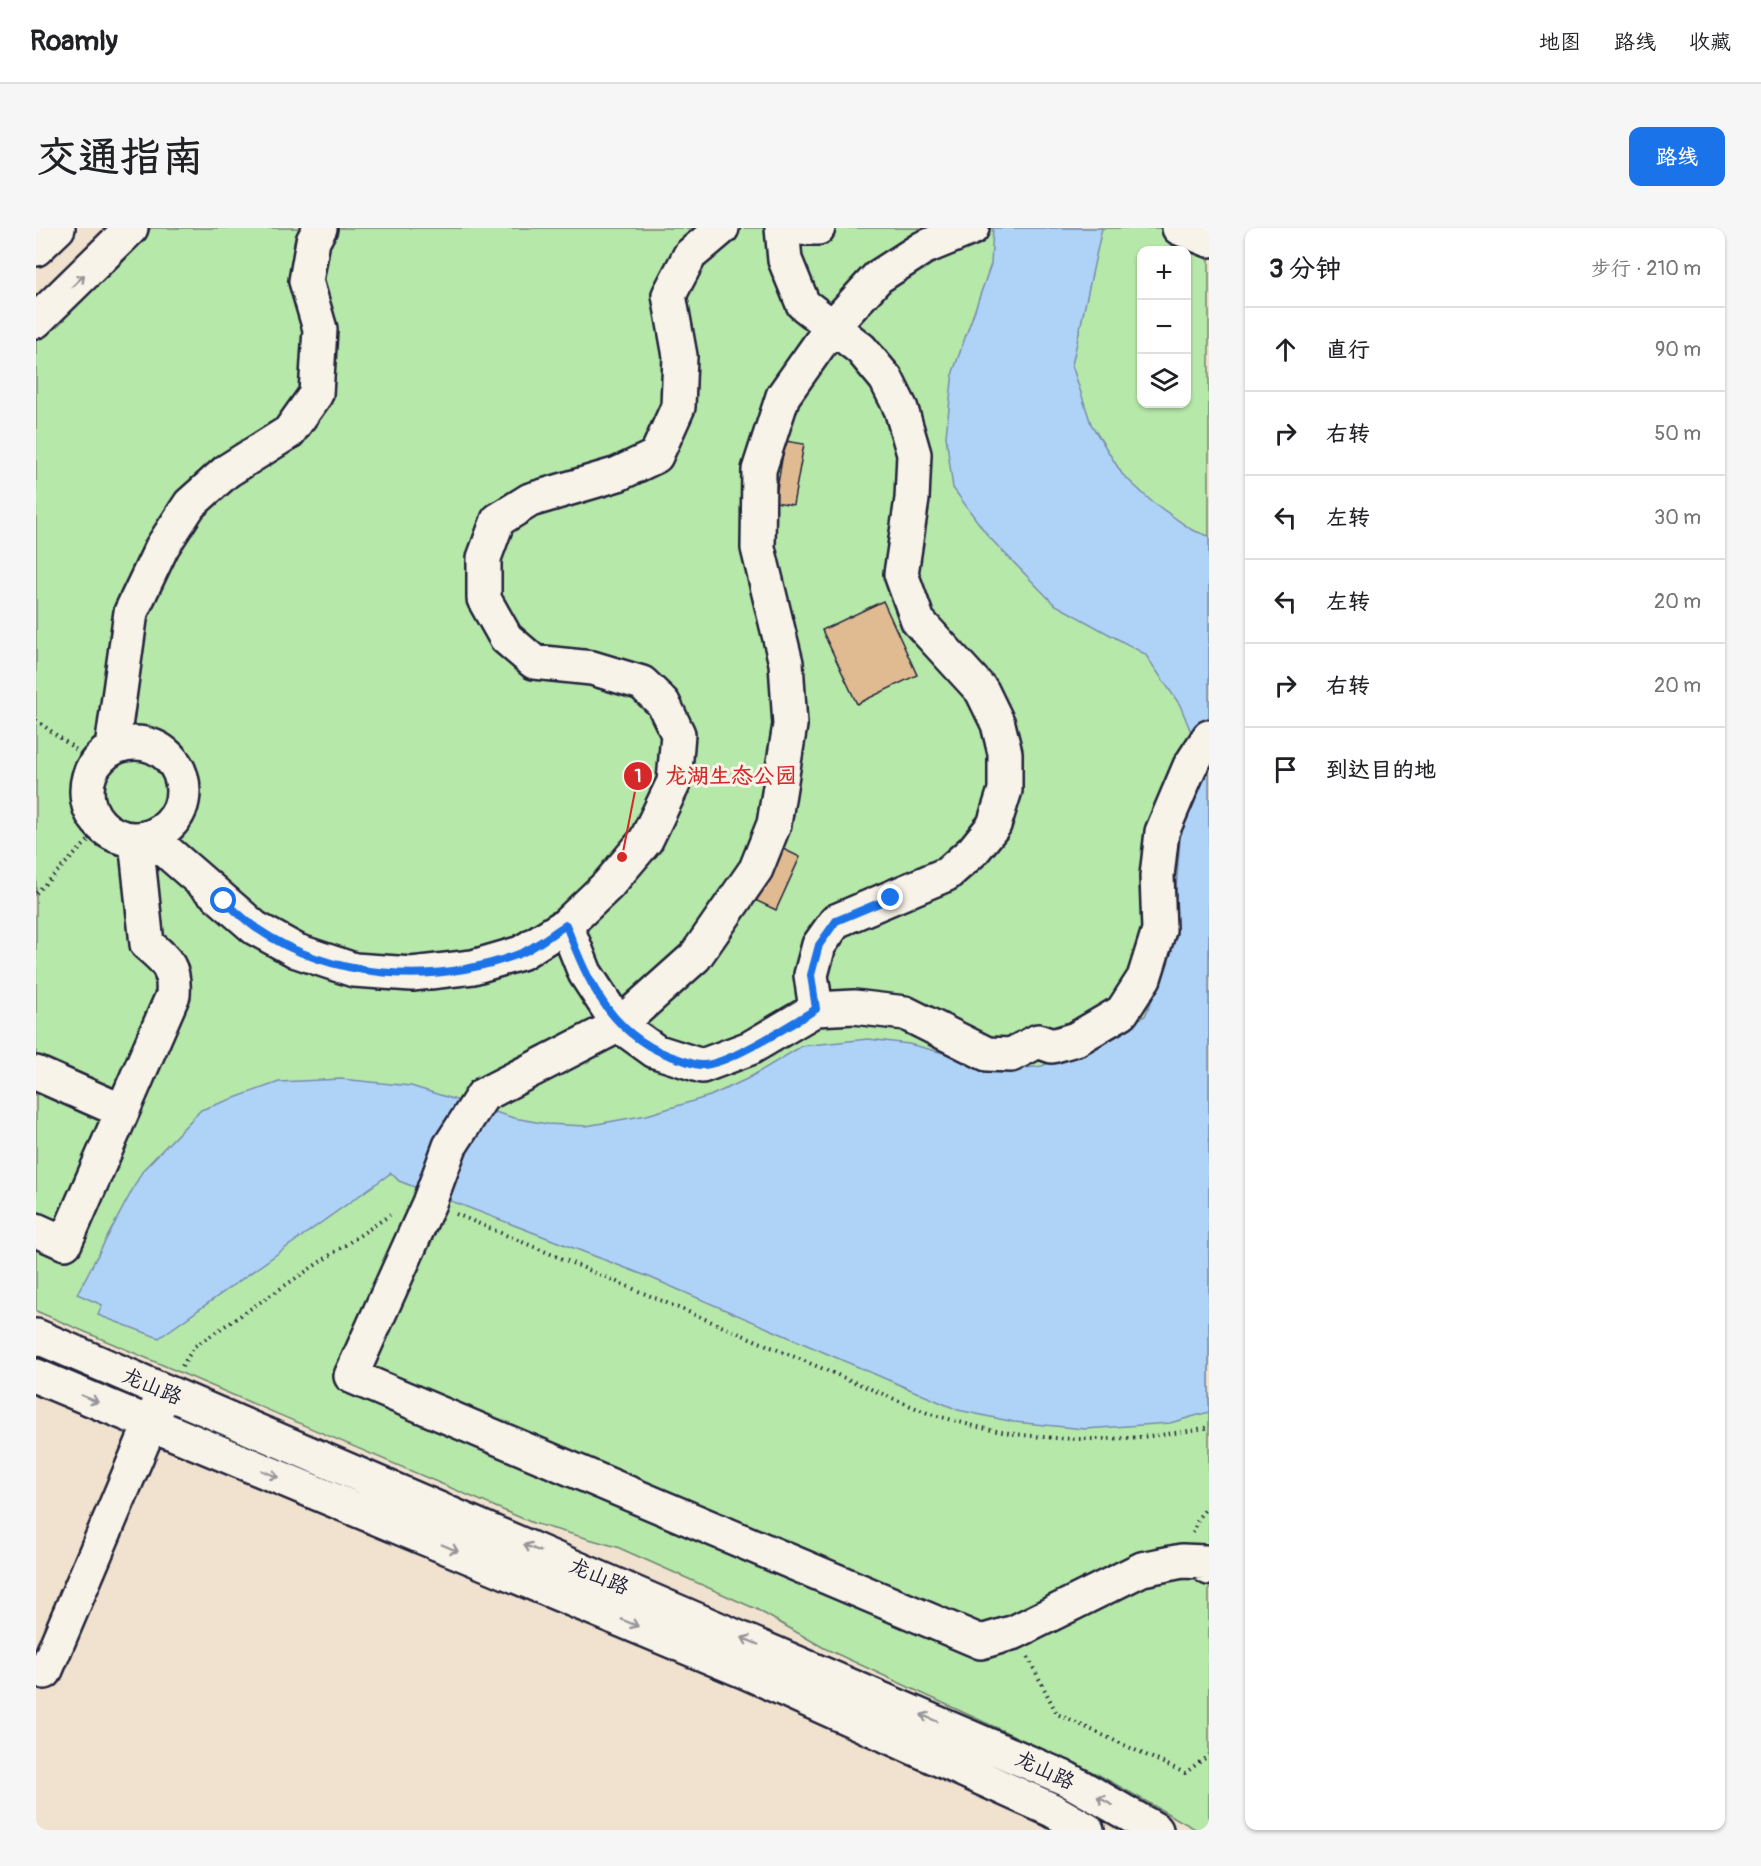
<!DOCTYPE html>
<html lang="zh">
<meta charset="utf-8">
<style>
:root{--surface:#fff;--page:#f6f6f6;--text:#202124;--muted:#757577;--line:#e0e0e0;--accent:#1a73e8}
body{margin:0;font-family:Pangolin,"LXGW WenKai TC",sans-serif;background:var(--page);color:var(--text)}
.controls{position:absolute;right:18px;top:18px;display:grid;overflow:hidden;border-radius:12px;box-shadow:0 2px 4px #0004}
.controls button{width:54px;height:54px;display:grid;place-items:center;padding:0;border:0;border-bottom:2px solid var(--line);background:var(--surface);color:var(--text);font:30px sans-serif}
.stop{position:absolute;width:18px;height:18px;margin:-14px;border:4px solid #1a73e8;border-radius:50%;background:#fff}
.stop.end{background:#1a73e8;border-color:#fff;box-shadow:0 2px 6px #0008}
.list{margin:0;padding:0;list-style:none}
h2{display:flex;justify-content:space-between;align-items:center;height:78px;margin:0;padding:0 24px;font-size:26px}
h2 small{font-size:20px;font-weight:400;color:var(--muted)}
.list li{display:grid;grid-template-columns:39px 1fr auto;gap:18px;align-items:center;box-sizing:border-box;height:84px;padding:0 24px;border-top:2px solid var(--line)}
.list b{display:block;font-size:22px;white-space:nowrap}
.list em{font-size:20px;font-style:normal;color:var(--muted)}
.icon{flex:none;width:33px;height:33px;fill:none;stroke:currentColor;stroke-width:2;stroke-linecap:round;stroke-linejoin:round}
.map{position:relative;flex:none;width:1173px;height:1602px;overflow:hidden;border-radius:12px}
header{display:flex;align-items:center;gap:36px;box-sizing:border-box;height:84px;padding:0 30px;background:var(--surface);border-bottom:2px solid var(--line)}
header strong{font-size:28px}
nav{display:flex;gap:33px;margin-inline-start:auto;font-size:21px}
.intro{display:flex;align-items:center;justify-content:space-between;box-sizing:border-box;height:144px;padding:0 36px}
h1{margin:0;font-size:42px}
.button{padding:15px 27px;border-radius:12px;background:var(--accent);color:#fff;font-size:21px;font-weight:700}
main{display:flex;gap:36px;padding:0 36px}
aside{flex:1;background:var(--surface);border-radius:12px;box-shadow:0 2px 4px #0004}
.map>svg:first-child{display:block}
.green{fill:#b6e8a9;stroke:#6c8572;stroke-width:1.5;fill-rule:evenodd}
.water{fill:#afd3f7;stroke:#778cac;stroke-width:1.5}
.building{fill:#e0bb91;stroke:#22223b;stroke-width:1.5}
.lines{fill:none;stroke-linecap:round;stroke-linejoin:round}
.minor-casing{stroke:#22223b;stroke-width:38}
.major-casing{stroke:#22223b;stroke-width:38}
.path{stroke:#22223b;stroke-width:4;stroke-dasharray:1.5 4.5;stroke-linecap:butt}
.minor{stroke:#f7f3e8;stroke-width:33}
.major{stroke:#f7f3e8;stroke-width:33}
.oneway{stroke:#97959a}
.route{stroke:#1a73e8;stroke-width:8}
.labels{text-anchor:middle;stroke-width:6;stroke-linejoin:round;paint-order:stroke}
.street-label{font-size:21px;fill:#22223b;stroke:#f7f3e8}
.leader{fill:none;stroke:#d62828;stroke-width:2}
.callout-dot{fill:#d62828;stroke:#f7f3e8;stroke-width:2}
.mark-label{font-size:18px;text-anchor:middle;font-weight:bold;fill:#fff}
.callout-label{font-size:22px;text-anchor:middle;font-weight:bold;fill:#d62828;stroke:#f7f3e8;stroke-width:6;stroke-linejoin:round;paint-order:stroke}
</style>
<header>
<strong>Roamly</strong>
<nav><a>地图</a><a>路线</a><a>收藏</a></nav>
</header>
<div class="intro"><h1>交通指南</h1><a class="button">路线</a></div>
<main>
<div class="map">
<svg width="1173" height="1602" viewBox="0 0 1173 1602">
<rect width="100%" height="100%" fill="#f0e2ce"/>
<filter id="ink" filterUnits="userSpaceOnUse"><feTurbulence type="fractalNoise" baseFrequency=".0167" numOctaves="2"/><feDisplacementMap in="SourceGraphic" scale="12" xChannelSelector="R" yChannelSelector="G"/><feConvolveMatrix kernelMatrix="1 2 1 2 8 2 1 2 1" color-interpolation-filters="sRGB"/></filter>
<g filter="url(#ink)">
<path class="green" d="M115 0H1173V1602H1161L1063 1547 788 1420 720 1381 581 1319 497 1295 0 1083V107L87 34ZM1106 22H1150V176H1106Z"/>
<path class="water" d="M957 0H1066L1036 137 1055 196 1086 246 1115 273 1156 302 1173 308V1184L1134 1195 1049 1201 978 1194 922 1182 613 1049 363 953 355 945 123 1110 62 1087 66 1077 41 1066 107 942 165 882 243 854 305 851 375 858 478 890 511 896 550 898 611 887 674 868 711 851 766 818 832 811 873 816 973 842 1006 838 1109 788 1135 726 1145 598 1157 509 1144 477 1109 426 1018 376 952 308 917 260 910 208 917 144 955 36Z"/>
<path class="building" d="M749 213 768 216 757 277 739 274Z
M847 373 881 447 821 476 786 402Z
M743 619 764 629 740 682 719 672Z"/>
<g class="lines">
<g class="minor-casing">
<path id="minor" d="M746 0 749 32 767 76 825 121 850 151 865 181 878 226 876 271 865 346 882 393 946 463 962 496 969 525V562L958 597 937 623 911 646 800 693 783 717 775 747 780 781
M762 0H782
M936 0 887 20 842 49 795 100 747 168 723 242 722 320 750 435 754 497 738 596 720 641 659 729 583 797 447 867 414 918 393 975 315 1148 945 1414 979 1404 1106 1341 1146 1333 1169 1334 1173 1340
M1143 0 1173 12
M0 93 95 0
M51 563a48 48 0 1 1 96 0a48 48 0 1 1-96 0Z
M76 520 95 384 126 319 154 276 191 243 253 204 280 166 284 101 270 53 277 13 284 0
M114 609 219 700 261 723 318 742 376 746 437 739 485 725 530 697 572 657 610 612 638 554 642 506 627 475 606 455 556 440 498 434 470 410 448 371V330L462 292 494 272 582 246 620 228 642 179 644 128 633 67 654 27 686 0
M530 697 549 745 583 797 619 823 666 838 714 820 780 781 818 779 869 785 951 826 975 827 1002 813 1016 818 1040 811 1086 784 1108 750 1123 702 1121 648 1126 604 1154 538 1173 509
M0 845 86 883
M0 1002 29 1015 137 767C139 739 131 733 111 716L100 612
M0 1108 1031 1551 1120 1602
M0 1148 710 1444 1016 1582 1051 1602
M9 1444 123 1176"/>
</g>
<g class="major-casing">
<path id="major" d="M0 21 22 0"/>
</g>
<path class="path" d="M0 492 46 526
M0 665 66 599
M420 986 894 1186C918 1192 942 1200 966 1204 1035 1215 1105 1213 1173 1199
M146 1138 159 1118 354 987
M1157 1305 1163 1289 1173 1277
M992 1429 1021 1486 1149 1545 1173 1527"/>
<use href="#minor" class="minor"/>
<use href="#major" class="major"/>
</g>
<defs><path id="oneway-shaft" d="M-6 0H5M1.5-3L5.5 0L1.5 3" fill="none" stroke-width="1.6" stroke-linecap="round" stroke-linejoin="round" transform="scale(1.5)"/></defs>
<g class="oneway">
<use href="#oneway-shaft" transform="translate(42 53) rotate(-44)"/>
<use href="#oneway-shaft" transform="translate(54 1171) rotate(23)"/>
<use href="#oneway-shaft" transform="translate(234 1246) rotate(23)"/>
<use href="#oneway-shaft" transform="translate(414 1320) rotate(23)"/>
<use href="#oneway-shaft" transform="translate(496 1320) rotate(-157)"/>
<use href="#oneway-shaft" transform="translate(594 1395) rotate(23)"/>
<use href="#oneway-shaft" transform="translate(714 1413) rotate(-157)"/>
<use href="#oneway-shaft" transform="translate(893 1490) rotate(-157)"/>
<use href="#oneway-shaft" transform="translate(1069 1573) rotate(-150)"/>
</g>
</g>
<g class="lines" filter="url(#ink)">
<path class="route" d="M188 673C199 682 209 692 220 700 296 752 398 758 483 726 499 720 515 706 530 697 553 757 577 811 643 831 650 833 658 837 665 837 689 839 757 795 780 781L775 747 783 717 800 693 855 670"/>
</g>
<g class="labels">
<g class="street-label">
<text transform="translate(116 1158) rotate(23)" y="7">龙山路</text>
<text transform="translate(563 1348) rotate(23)" y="7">龙山路</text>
<text transform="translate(1009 1542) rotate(25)" y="7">龙山路</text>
</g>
</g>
<path class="leader" d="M586 629L602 548"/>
<g class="callout-dot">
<circle cx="586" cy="629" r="6"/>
<circle cx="602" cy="548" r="15"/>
</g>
<g class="mark-label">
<text x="602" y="554">1</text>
</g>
<g class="callout-label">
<text x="695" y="555">龙湖生态公园</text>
</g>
</svg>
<div class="controls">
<button>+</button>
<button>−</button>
<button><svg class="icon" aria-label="layers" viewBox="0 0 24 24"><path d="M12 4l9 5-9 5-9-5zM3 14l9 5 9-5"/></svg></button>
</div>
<div class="stop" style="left:188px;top:673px"></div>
<div class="stop end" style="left:855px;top:670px"></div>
</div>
<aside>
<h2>3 分钟<small>步行 · 210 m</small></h2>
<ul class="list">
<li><svg class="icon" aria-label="ahead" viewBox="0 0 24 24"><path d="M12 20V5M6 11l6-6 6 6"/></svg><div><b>直行</b></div><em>90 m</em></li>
<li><svg class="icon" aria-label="right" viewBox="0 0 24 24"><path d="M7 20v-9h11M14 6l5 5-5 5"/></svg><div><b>右转</b></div><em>50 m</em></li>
<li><svg class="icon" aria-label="left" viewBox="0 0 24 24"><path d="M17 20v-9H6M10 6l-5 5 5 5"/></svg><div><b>左转</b></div><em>30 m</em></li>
<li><svg class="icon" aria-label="left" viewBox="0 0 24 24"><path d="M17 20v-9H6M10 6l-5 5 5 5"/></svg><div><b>左转</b></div><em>20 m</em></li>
<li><svg class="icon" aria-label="right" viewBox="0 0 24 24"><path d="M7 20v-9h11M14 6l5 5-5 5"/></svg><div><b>右转</b></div><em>20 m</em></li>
<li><svg class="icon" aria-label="arrive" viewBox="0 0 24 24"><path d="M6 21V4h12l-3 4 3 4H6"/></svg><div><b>到达目的地</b></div></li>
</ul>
</aside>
</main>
